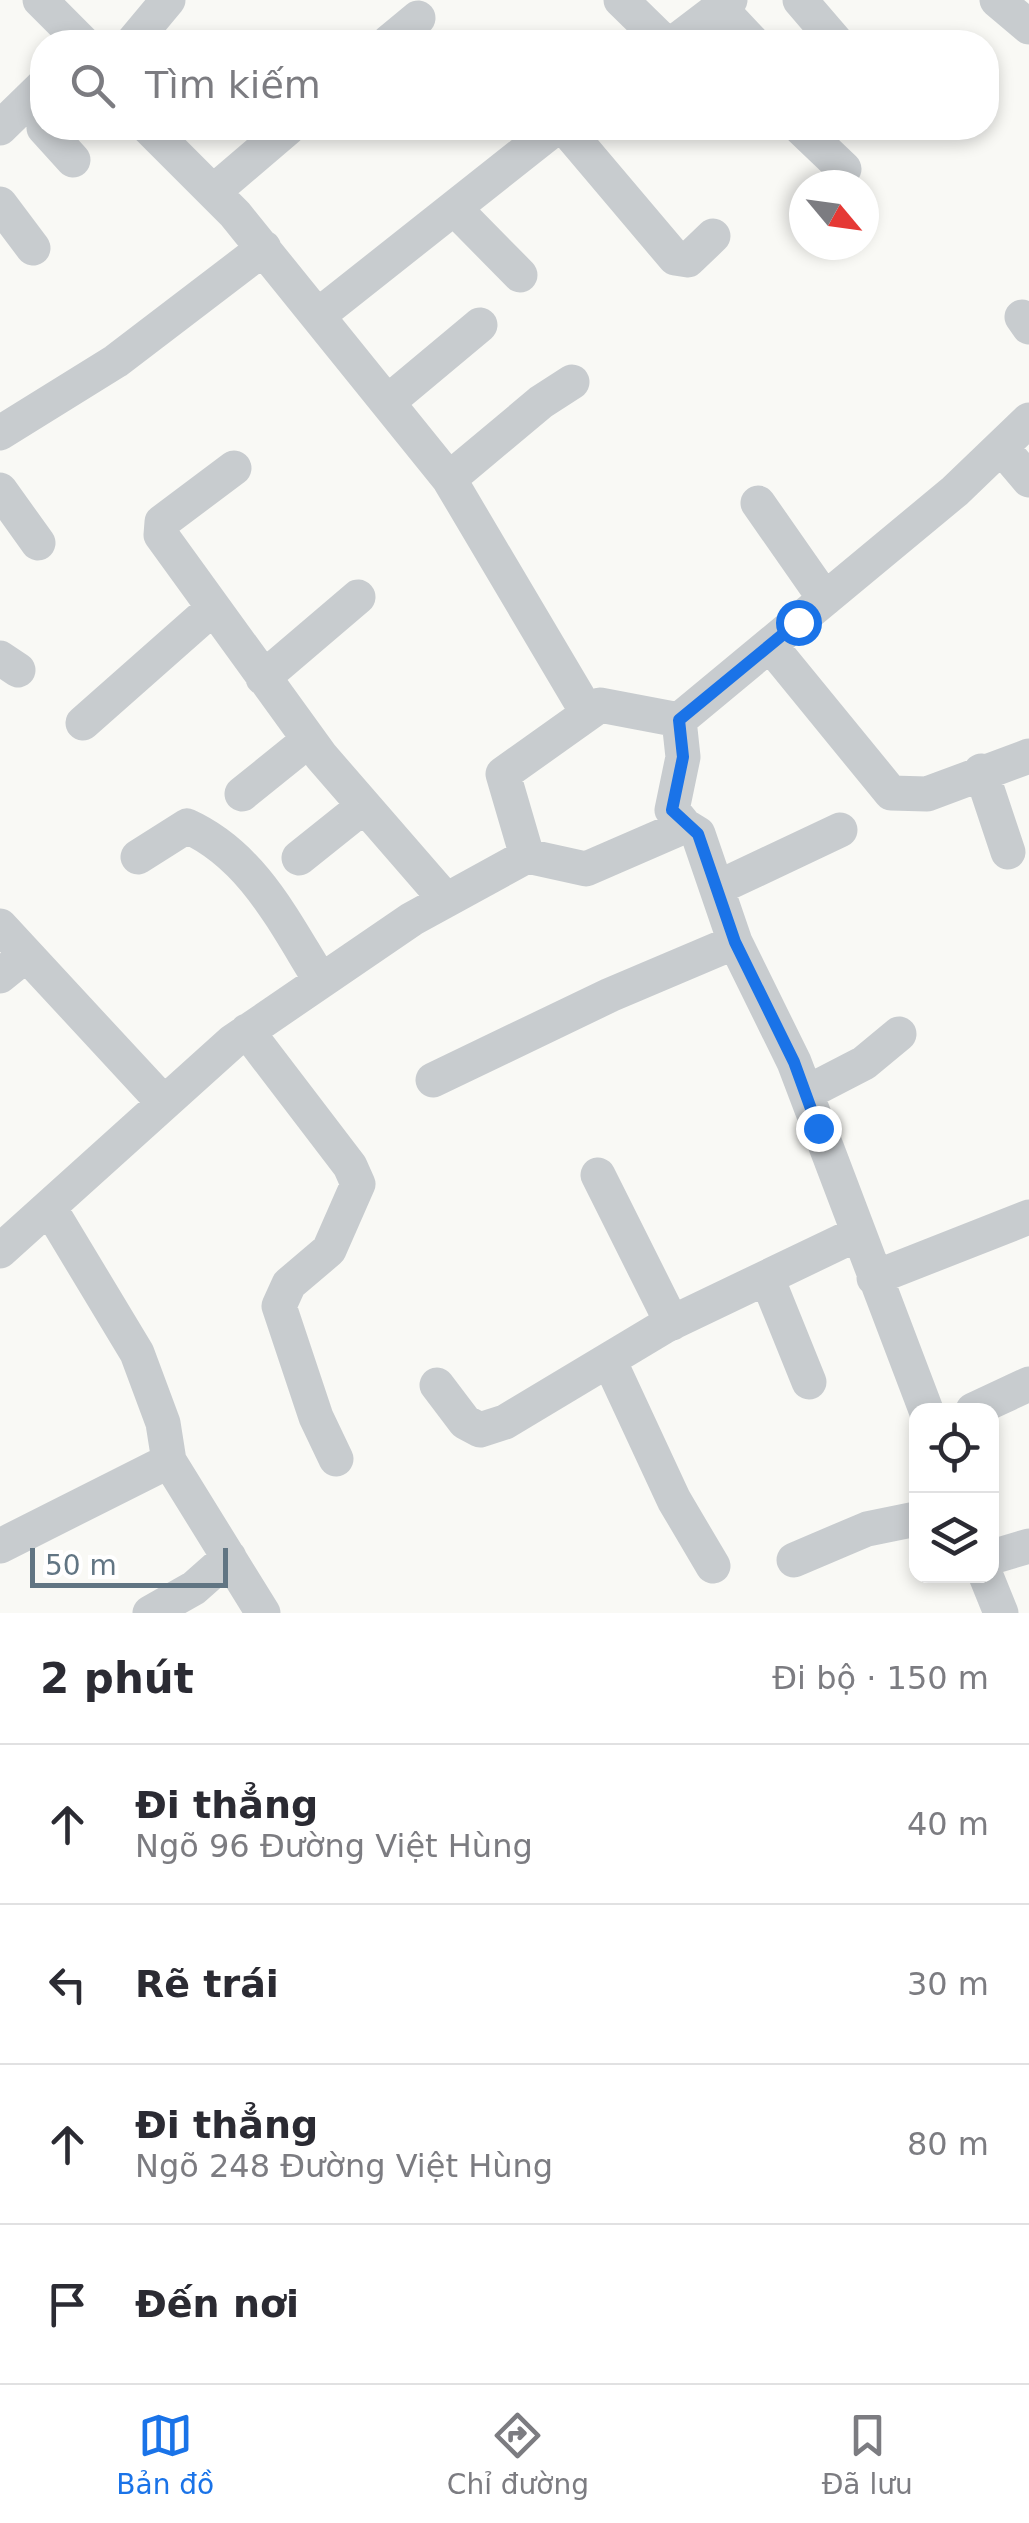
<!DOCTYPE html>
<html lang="vi">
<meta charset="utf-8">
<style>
:root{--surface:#fff;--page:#f2f2f3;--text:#2b2b33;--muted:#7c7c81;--line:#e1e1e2;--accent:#1a73e8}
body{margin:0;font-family:"DejaVu Sans",sans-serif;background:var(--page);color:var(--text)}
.controls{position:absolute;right:30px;bottom:30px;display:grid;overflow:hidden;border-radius:20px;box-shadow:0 5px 15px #0003}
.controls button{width:90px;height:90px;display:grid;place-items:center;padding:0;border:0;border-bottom:2px solid var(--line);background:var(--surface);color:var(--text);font:50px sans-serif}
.compass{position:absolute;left:789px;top:170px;width:90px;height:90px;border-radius:50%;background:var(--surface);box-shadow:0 5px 15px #0003;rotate:119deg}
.scale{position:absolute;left:30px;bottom:25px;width:198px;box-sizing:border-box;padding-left:10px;border:5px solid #617583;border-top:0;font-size:28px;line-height:35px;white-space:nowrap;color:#617583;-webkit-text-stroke:8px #fff;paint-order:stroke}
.stop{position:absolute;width:30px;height:30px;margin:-22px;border:8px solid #1a73e8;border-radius:50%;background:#fff}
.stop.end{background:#1a73e8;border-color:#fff;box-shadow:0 2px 10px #0008}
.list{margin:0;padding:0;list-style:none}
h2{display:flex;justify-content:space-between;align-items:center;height:130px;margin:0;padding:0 40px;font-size:42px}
h2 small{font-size:32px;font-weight:400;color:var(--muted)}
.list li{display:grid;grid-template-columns:65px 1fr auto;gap:30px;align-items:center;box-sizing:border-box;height:160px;padding:0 40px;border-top:2px solid var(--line)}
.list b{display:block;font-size:38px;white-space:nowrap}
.list p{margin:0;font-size:32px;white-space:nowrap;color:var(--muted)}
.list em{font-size:32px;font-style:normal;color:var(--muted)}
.icon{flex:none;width:55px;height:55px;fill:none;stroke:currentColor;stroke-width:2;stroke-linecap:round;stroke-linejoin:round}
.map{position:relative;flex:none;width:1029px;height:1613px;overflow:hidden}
.search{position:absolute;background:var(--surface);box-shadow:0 5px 15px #0003;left:30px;right:30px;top:30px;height:110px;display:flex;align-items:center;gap:25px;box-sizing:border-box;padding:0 35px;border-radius:40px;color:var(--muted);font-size:38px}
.sheet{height:770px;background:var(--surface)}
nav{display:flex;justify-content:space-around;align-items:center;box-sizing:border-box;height:140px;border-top:2px solid var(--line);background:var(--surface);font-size:28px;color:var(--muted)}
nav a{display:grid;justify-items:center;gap:5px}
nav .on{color:var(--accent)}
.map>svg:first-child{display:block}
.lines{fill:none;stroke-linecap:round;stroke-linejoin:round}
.minor{stroke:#c8cccf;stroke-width:35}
.route{stroke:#1a73e8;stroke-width:12}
</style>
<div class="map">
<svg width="1029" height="1613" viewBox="0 0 1029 1613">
<rect width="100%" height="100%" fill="#f9f9f5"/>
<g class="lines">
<path class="minor" d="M40 0 82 42
M621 0 664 42
M800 0 836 42
M997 0 1029 27
M720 8 752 42
M133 42 168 0
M389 42 418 18
M675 42 730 0
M0 128 42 87
M44 128 73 160
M149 128 235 214 449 479 587 712
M565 128 675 258 688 260 713 236
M801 128 844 169
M213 192 288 128
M0 204 33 248
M454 208 520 275
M320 314 555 128
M1022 317 1029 327
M389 401 480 325
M0 433 116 361 264 248
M1001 447 1029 480
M234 468 162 522 161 535 321 756 446 900
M449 479 541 402 572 382
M0 490 38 543
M758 503 825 599
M770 645 891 793 927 794 1029 756
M0 658 18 670
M263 678 358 597
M600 705 679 720 683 757 672 810 685 826 586 869 527 856 503 774Z
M679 720 955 491 1029 420
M83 723 212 609
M981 771 1008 852
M242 794 309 740
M685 826 698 834 735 942 794 1062 926 1410
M138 857 187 826C253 856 284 922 321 981
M299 858 364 806
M717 888 840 830
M0 926 164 1103
M0 976 26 955
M247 1031 350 1166 358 1184 329 1250 289 1284 279 1306 316 1417 336 1459
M433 1080 610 995 735 942
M806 1093 864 1063 899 1034
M598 1175 672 1323
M49 1207 137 1353 163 1423 169 1461 263 1613
M0 1251 232 1042 412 919 527 856
M767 1278 809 1382
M874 1278 1029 1217
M609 1360 674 1500 713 1566
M437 1385 465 1422 480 1430 505 1422 665 1326 857 1234
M973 1410 1029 1384
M0 1546 169 1461
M992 1557 1029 1546
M794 1560 867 1529 916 1519
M986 1576 1001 1613
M150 1613 194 1588 229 1557"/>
</g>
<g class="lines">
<path class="route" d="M798 622 679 720 683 757 672 810 698 834 735 942 794 1062 818 1128"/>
</g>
</svg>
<div class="controls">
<button><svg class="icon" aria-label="locate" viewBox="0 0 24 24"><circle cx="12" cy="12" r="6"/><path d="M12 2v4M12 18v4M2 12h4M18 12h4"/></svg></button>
<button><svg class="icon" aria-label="layers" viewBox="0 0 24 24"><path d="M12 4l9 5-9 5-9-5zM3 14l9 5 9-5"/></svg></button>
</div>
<svg class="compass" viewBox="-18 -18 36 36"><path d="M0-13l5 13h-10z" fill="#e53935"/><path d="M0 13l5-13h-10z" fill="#7c7c81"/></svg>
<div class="scale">50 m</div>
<div class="stop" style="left:798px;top:622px"></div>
<div class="stop end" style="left:818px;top:1128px"></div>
<div class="search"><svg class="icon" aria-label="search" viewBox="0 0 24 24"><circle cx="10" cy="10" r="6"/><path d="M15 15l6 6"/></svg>Tìm kiếm</div>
</div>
<section class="sheet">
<h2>2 phút<small>Đi bộ · 150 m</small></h2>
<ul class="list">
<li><svg class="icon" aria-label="ahead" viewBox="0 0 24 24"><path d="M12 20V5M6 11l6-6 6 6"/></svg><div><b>Đi thẳng</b><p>Ngõ 96 Đường Việt Hùng</p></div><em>40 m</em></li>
<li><svg class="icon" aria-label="left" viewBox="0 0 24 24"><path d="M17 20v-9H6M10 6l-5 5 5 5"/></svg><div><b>Rẽ trái</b></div><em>30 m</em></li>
<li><svg class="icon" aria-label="ahead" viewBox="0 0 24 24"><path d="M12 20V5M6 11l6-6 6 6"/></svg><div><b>Đi thẳng</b><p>Ngõ 248 Đường Việt Hùng</p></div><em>80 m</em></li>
<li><svg class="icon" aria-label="arrive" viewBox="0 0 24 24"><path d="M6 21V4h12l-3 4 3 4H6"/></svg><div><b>Đến nơi</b></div></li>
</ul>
</section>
<nav>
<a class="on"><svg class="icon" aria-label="map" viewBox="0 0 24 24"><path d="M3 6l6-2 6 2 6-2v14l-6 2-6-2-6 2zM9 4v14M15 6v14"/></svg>Bản đồ</a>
<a><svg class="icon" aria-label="directions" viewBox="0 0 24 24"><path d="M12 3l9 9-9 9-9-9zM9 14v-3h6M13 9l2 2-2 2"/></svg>Chỉ đường</a>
<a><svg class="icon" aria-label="saved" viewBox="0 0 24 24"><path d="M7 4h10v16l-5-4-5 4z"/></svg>Đã lưu</a>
</nav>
